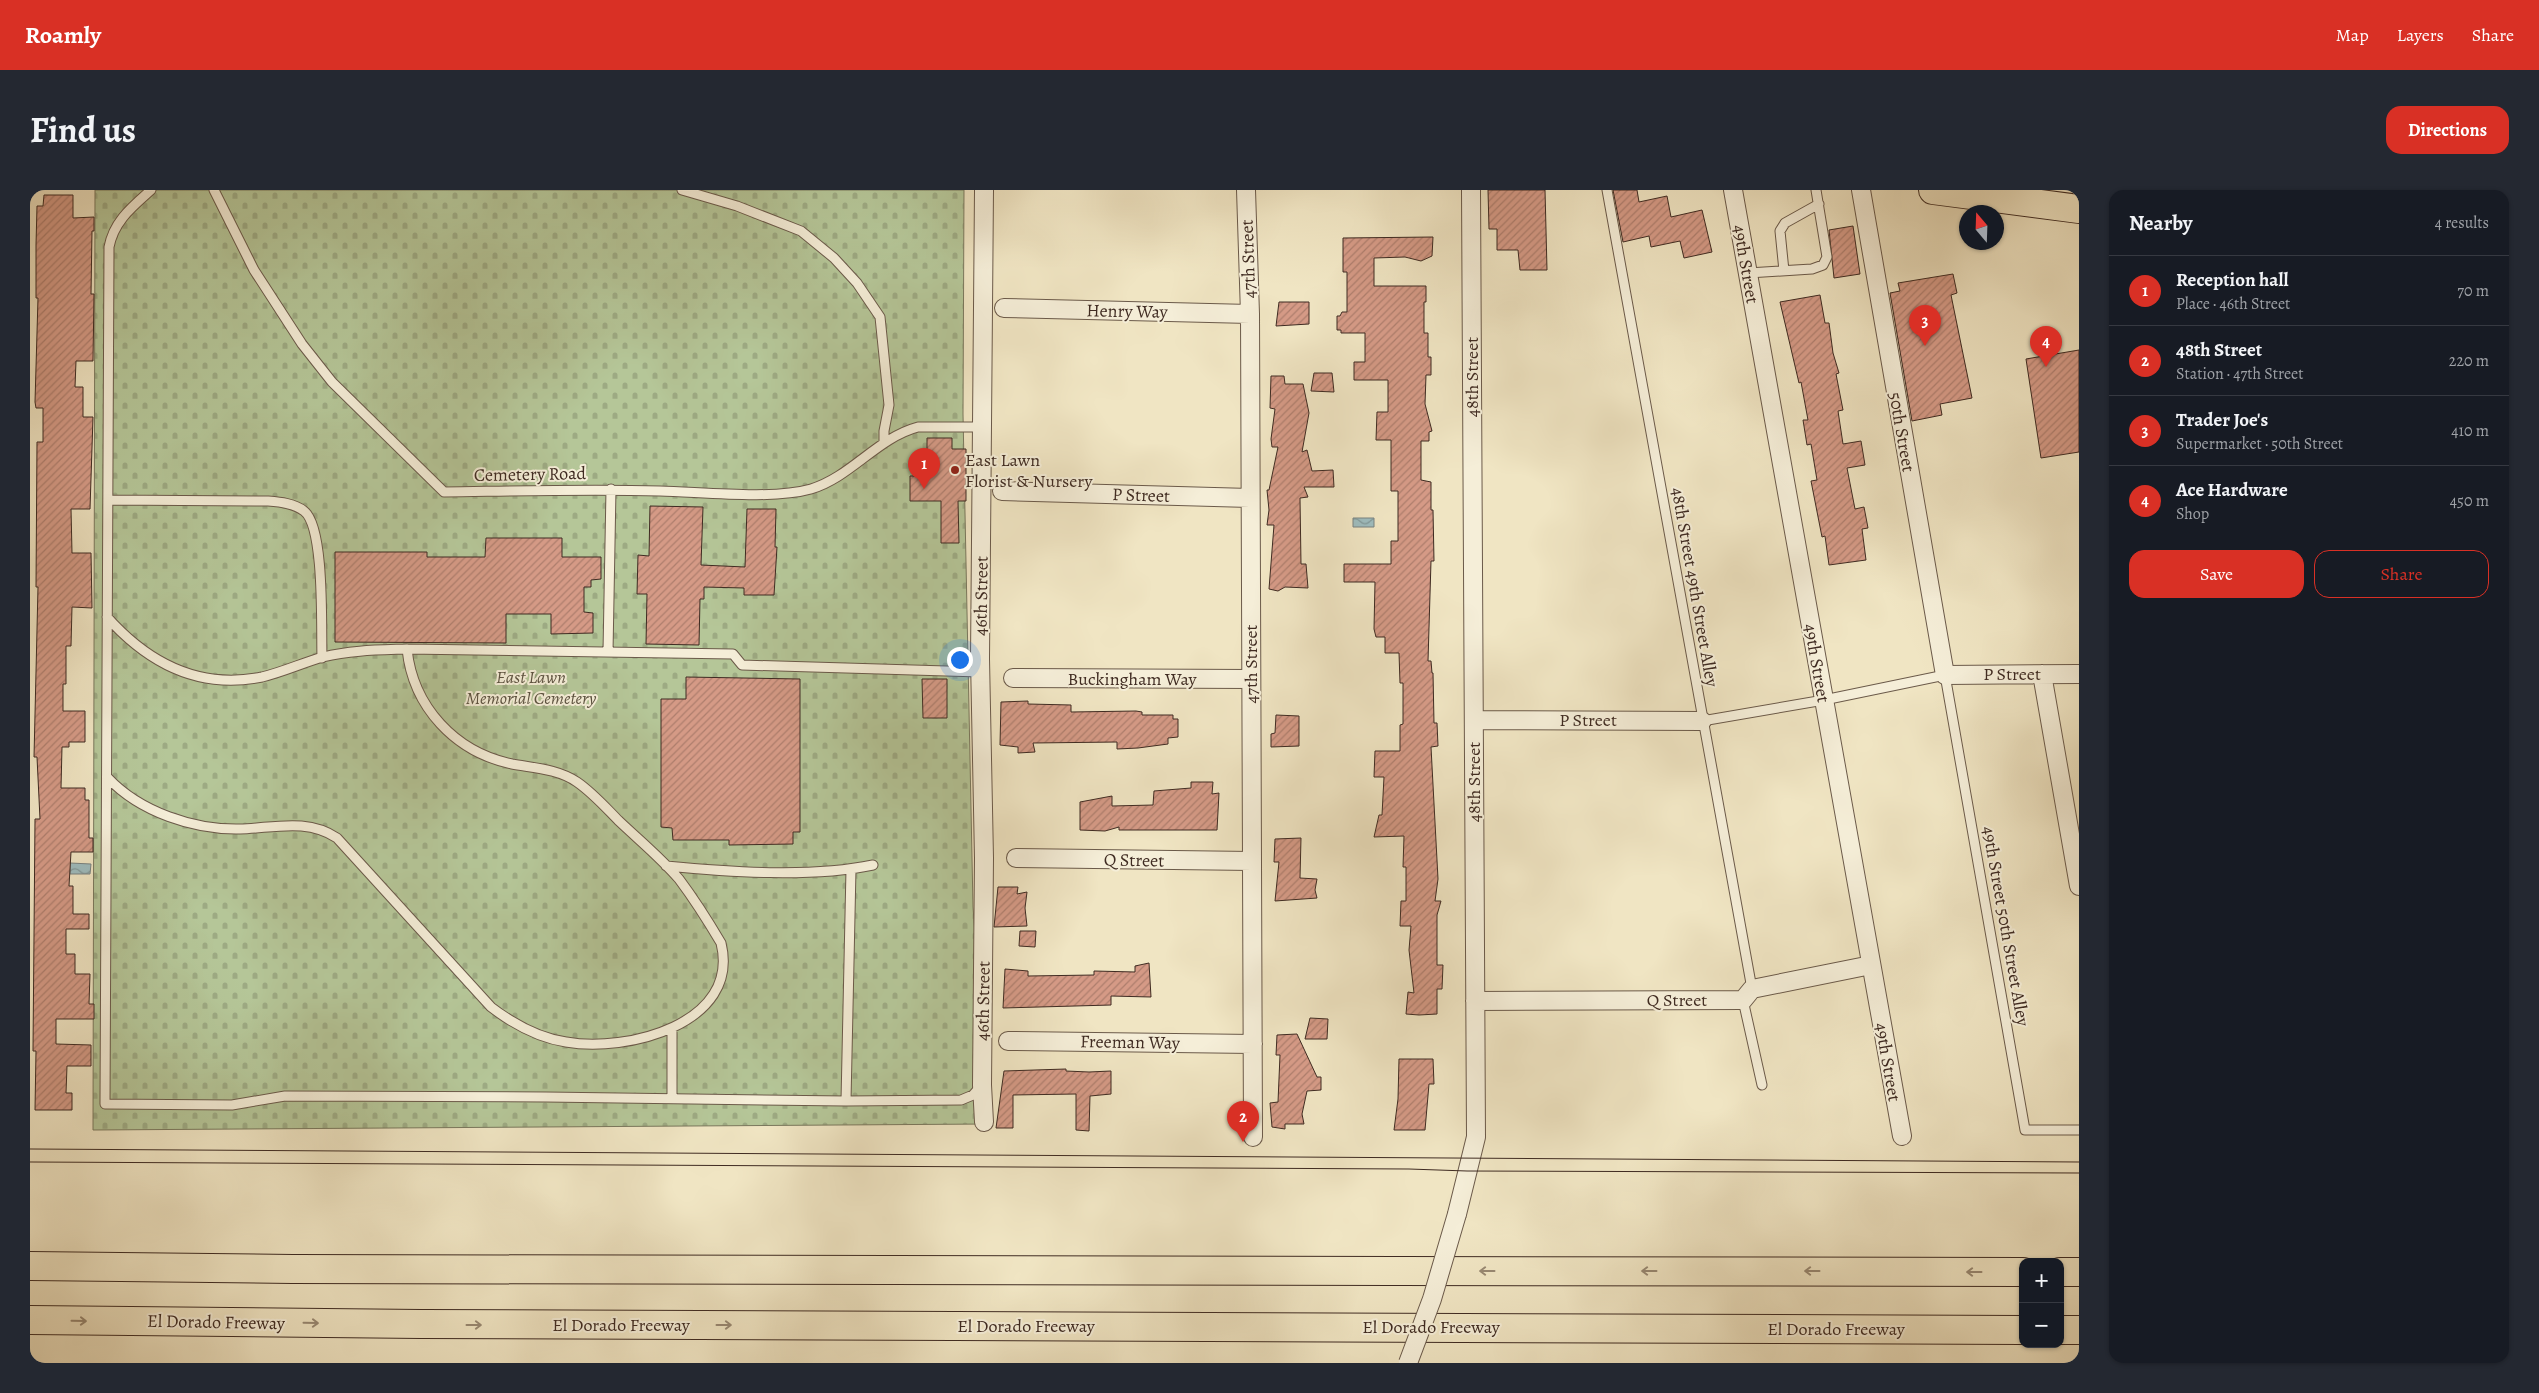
<!DOCTYPE html>
<meta charset="utf-8">
<style>
:root{--surface:#171b24;--page:#242831;--text:#f1f3f6;--muted:#9ea1a6;--line:#363941;--accent:#d93025}
body{margin:0;font-family:Alegreya,serif;background:var(--page);color:var(--text)}
.controls{position:absolute;right:15px;bottom:15px;display:grid;overflow:hidden;border-radius:10px;box-shadow:0 1px 4px #0004}
.controls button{width:45px;height:45px;display:grid;place-items:center;padding:0;border:0;border-bottom:1px solid var(--line);background:var(--surface);color:var(--text);font:25px sans-serif}
.compass{position:absolute;left:1929px;top:15px;width:45px;height:45px;border-radius:50%;background:var(--surface);box-shadow:0 1px 4px #0004;rotate:341deg}
.you{position:absolute;left:929px;top:469px;width:18px;height:18px;margin:-12px;border:4px solid #fff;border-radius:50%;background:#1a73e8;box-shadow:0 0 0 8px #1a73e833}
.badge{display:grid;place-items:center;width:32px;height:32px;border-radius:50%;background:var(--accent);color:#fff;font-size:16px;font-weight:700}
.pin{position:absolute;translate:-50% -41px;filter:drop-shadow(0 1px 2px #0008)}
.pin::after{content:'';position:absolute;top:26px;width:18px;height:15px;background:inherit;clip-path:polygon(0 0,100% 0,50% 100%)}
.list{margin:0;padding:0;list-style:none}
h2{display:flex;justify-content:space-between;align-items:center;height:65px;margin:0;padding:0 20px;font-size:21px}
h2 small{font-size:16px;font-weight:400;color:var(--muted)}
.list li{display:grid;grid-template-columns:32px 1fr auto;gap:15px;align-items:center;box-sizing:border-box;height:70px;padding:0 20px;border-top:1px solid var(--line)}
.list b{display:block;font-size:19px;white-space:nowrap}
.list p{margin:0;font-size:16px;white-space:nowrap;color:var(--muted)}
.list em{font-size:16px;font-style:normal;color:var(--muted)}
.actions{display:flex;gap:10px;padding:15px 20px}
.actions a{flex:1;padding:11px 0;border:1px solid var(--accent);border-radius:15px;text-align:center;font-size:18px;color:var(--accent)}
.actions .main{background:var(--accent);color:#fff}
.map{position:relative;flex:none;width:2049px;height:1173px;overflow:hidden;border-radius:15px}
header{display:flex;align-items:center;gap:30px;box-sizing:border-box;height:70px;padding:0 25px;background:var(--accent);color:#fff}
header strong{font-size:24px}
nav{display:flex;gap:28px;margin-inline-start:auto;font-size:18px}
.intro{display:flex;align-items:center;justify-content:space-between;box-sizing:border-box;height:120px;padding:0 30px}
h1{margin:0;font-size:35px}
.button{padding:12px 22px;border-radius:15px;background:var(--accent);color:#fff;font-size:18px;font-weight:700}
main{display:flex;gap:30px;padding:0 30px}
aside{flex:1;background:var(--surface);border-radius:15px;box-shadow:0 1px 4px #0004}
.map>svg:first-child{display:block}
.cemetery{fill:url(#cemetery-stones);stroke:#7a785d}
.water{fill:url(#water-waves);stroke:#788280}
.building{fill:url(#building-hatch);stroke:#3f2b22}
.lines{fill:none;stroke-linecap:round;stroke-linejoin:round}
.service-casing{stroke:#6b5a4a;stroke-width:11}
.minor-casing{stroke:#6b5a4a;stroke-width:20}
.primary-casing{stroke:#3f2b22;stroke-width:30}
.motorway-casing{stroke:#3f2b22;stroke-width:30}
.service{stroke:#f5eed8;stroke-width:9}
.minor{stroke:#f5eed8;stroke-width:18}
.primary{stroke:#f0e5c3;stroke-width:28}
.motorway{stroke:#f0e5c3;stroke-width:28}
.tram{stroke:#3f2b22;stroke-width:1}
.minor-bridge-casing{stroke:#6b5a4a;stroke-width:20;stroke-linecap:butt}
.minor-bridge{stroke:#f5eed8;stroke-width:18}
.oneway{stroke:#988872}
.poi-dot{fill:#8f2418;stroke:#f5eed8;stroke-width:2}
.labels{text-anchor:middle;stroke-width:4;stroke-linejoin:round;paint-order:stroke}
.street-label{font-size:18px;fill:#3f2b22;stroke:#f5eed8}
.poi-label{font-size:18px;fill:#3f2b22;stroke:#f5eed8;text-anchor:start}
.park-label{font-size:18px;font-style:italic;fill:#5c5240;stroke:#f5eed8}
</style>
<header>
<strong>Roamly</strong>
<nav><a>Map</a><a>Layers</a><a>Share</a></nav>
</header>
<div class="intro"><h1>Find us</h1><a class="button">Directions</a></div>
<main>
<div class="map">
<svg width="2049" height="1173" viewBox="0 0 2049 1173">
<defs>
<pattern id="cemetery-stones" width="16" height="16" patternUnits="userSpaceOnUse" patternTransform="scale(1.25)"><rect width="16" height="16" fill="#b5c698"/><path d="M2 7V4a2 2 0 0 1 4 0v3zM10 15v-3a2 2 0 0 1 4 0v3z" fill="#9daa83"/></pattern>
<pattern id="water-waves" width="16" height="10" patternUnits="userSpaceOnUse" patternTransform="scale(1.25)"><rect width="16" height="10" fill="#9ebcbe"/><path d="M0 5q4-4 8 0t8 0" fill="none" stroke="#82999a"/></pattern>
<pattern id="building-hatch" width="6" height="6" patternUnits="userSpaceOnUse" patternTransform="scale(1.25)"><rect width="6" height="6" fill="#d59a86"/><path d="M-1 1l2-2M0 6l6-6M5 7l2-2" fill="none" stroke="#ae7e6d"/></pattern>
</defs>
<rect width="100%" height="100%" fill="#f0e5c3"/>
<filter id="stains"><feTurbulence type="fractalNoise" baseFrequency=".004" numOctaves="4"/><feColorMatrix values="0 0 0 0 .2 0 0 0 0 .09 0 0 0 0 .02 0 0 0 .5 -.17"/></filter>
<radialGradient id="worn" r=".72"><stop offset=".6" stop-color="#630" stop-opacity="0"/><stop offset="1" stop-color="#630" stop-opacity=".3"/></radialGradient>
<path class="cemetery" d="M65 0H934L933 224 943 717 958 934 63 940Z"/>
<path class="water" d="M1323 328H1344V337H1323Z
M40 673 61 674 60 684H40Z"/>
<path class="building" d="M1458 0H1515L1517 80H1490L1488 60H1467V39H1459Z
M1583 0H1607L1609 12 1637 6 1641 27 1672 20 1682 62 1654 68 1650 51 1621 57 1619 46 1593 52Z
M14 5H43V28L64 27V41H62L61 104H64L63 171H46L45 197H53V227H63L60 319H41L42 363H61L62 418 42 417 41 456H36V494H33V521H55V552H39V557H32L31 598H55V610H59V648H63V662H41L39 696H43V724H59V739H36V764H45V784H60L59 814H64V829H26V854L61 855V876H37L36 903H42V920H5L6 861H3L5 629H10L7 567H4L8 397H6L7 252H13V218H6L5 212 8 108H6V55L7 16H13Z
M1823 36 1830 84 1804 88 1799 40Z
M1403 47 1402 66 1391 71 1375 67 1344 68V96H1396V112H1394V143H1398V167H1401V185H1396L1395 214 1402 241 1399 242V251H1391V290L1401 292V320H1403L1404 371H1401L1398 471H1401L1402 483H1403L1404 533H1407L1408 556 1401 557 1408 689 1405 711H1411L1407 725V775H1413L1412 799H1407V824L1389 825 1376 824 1378 802 1384 803 1379 760 1381 736H1370L1371 711H1376V677H1373L1374 646 1344 647 1349 625H1352L1354 587H1344L1345 561H1370V535L1373 534V493H1370L1369 463H1355V447H1346L1344 439 1345 392H1314V374H1361V351H1368V301H1361V250H1346L1347 222H1358V190H1324V172H1335V143H1311V140H1307V126H1310L1312 122H1317V82H1313V48Z
M1923 84 1927 103 1921 105 1942 208 1910 214 1912 225 1882 231 1860 103 1870 101 1868 93Z
M1790 105 1795 133H1799L1803 163 1809 183 1806 184 1813 220 1808 221 1813 254 1831 251 1835 275 1817 278 1825 319 1834 317 1838 338 1832 339 1836 370 1799 375 1795 346 1792 347 1781 291 1787 290 1781 254 1777 255 1773 230H1778L1771 192 1769 193 1750 112Z
M1249 112H1279V134L1246 136Z
M2049 160V262L2011 268 1996 169Z
M1284 183H1302L1304 202 1281 201Z
M1241 186H1254L1255 194H1273L1279 223 1272 262 1277 260 1282 281 1303 280 1304 297H1274L1278 307 1270 308 1271 374H1276L1278 398 1255 397 1248 401 1239 399 1244 335H1237L1239 320 1237 300H1239L1248 257H1242L1241 249 1245 219 1240 218Z
M897 248H922V259H936V311H928L929 353H911V311H880V286H897Z
M620 316 673 317 671 375 715 377 717 319H746L745 357H747L744 405H714V398L674 397V409H670L669 455 616 454 617 404H607L608 365 619 366Z
M456 348H532V367H571V389L561 390V397H554V422L563 423V443L521 444V424H476V453L305 452V362H397V367H455Z
M656 487 770 489V642H763V654L699 655V650H643L642 638 631 637V509H656Z
M892 489H917V528H893Z
M998 511V514L1041 515V522L1106 521 1112 522V525H1143V529H1148V547L1138 548V554L1108 558 1087 559V552L1003 553 1005 562 988 563V557L970 555 971 512Z
M1246 525 1269 526V556L1241 557V544L1245 543Z
M1161 592H1183L1182 604 1189 603 1187 640H1089V637L1075 641 1050 640V612L1082 606V616L1123 615 1124 601 1161 598Z
M1271 648 1270 688 1287 689 1285 700 1287 708 1245 711 1249 672H1244L1245 649Z
M968 697H988L987 704 997 702 995 718 997 736 964 737Z
M990 741H1006L1005 757 989 756Z
M1119 773 1121 807 1081 806V815L973 818 975 779 998 781V786L1064 785V781L1105 782V776Z
M1280 828 1298 829 1297 849H1275Z
M1267 844 1287 887H1291V900L1277 901 1272 924 1274 934H1255V939L1242 937 1240 913 1248 912 1250 865H1246L1247 845Z
M1369 869H1403L1404 894H1399L1395 940H1364L1368 909Z
M1036 879V881L1059 882 1081 881V904L1060 906 1059 941 1046 940V904L983 905V938H966L974 881Z"/>
<g class="lines">
<g class="service-casing">
<path id="service" d="M121 0C102 17 84 31 79 57L75 914 202 915 255 906 516 907 816 911 931 910 943 905 951 896
M184 0 224 80 272 154 302 192 414 302C486 301 558 299 630 301 672 302 742 310 781 299 821 287 847 248 888 237H953
M652 0 707 16 771 41 804 68 827 93 850 127 859 215 854 241V253
M1577 0 1722 799
M1754 81 1750 41 1755 33 1789 14
M1718 83 1782 79 1793 75 1797 67 1786 0
M78 310 237 311C249 312 264 313 274 321 295 337 291 439 292 468
M77 427C118 473 168 500 232 487 253 482 272 473 293 467 321 460 349 460 377 459 383 517 425 562 482 574 504 578 528 579 547 592 563 603 576 618 589 631 609 650 631 668 649 689 664 709 678 731 691 753 711 834 596 863 536 852 509 848 482 833 461 817L307 648C277 628 244 638 210 639 164 640 110 622 78 588
M377 459 703 464 712 475 950 482
M578 462 581 299
M1672 531 1794 510 1915 485 1995 940H2049
M636 676C699 682 781 688 843 675
M1713 810 1732 895
M642 839V908
M816 911 821 679"/>
</g>
<g class="minor-casing">
<path id="minor" d="M1216 0 1220 124 1223 947
M1703 0 1872 946
M1831 0 1915 485 2049 484
M974 118 1220 124
M972 301 1220 308
M2012 484 2049 696
M983 488 1221 489
M1444 530 1672 531
M986 668 1222 671
M1445 811 1713 810 1722 799 1841 775
M978 851 1223 854
M954 932 952 895 954 668 950 469 954 0
M1427 1024 1446 947 1441 0"/>
</g>
<g class="primary-casing">
<path id="primary" d="M1903 0 2049 19"/>
</g>
<g class="motorway-casing">
<path id="motorway" d="M0 1076 263 1079 1993 1082
M2030 1082H2049
M0 1130 391 1134 1993 1140
M2030 1140H2049"/>
</g>
<use href="#service" class="service"/>
<use href="#minor" class="minor"/>
<use href="#primary" class="primary"/>
<use href="#motorway" class="motorway"/>
<path class="tram" d="M0 959 2049 972
M0 972 1379 979 1437 981 2049 983"/>
<g class="minor-bridge-casing">
<path id="minor-bridge" d="M1378 1173 1402 1109 1427 1024"/>
</g>
<use href="#minor-bridge" class="minor-bridge"/>
</g>
<defs><path id="oneway-shaft" d="M-6 0H5M1.5-3L5.5 0L1.5 3" fill="none" stroke-width="1.6" stroke-linecap="round" stroke-linejoin="round" transform="scale(1.25)"/></defs>
<g class="oneway">
<use href="#oneway-shaft" transform="translate(1457 1081) rotate(-180)"/>
<use href="#oneway-shaft" transform="translate(1619 1081) rotate(-180)"/>
<use href="#oneway-shaft" transform="translate(1782 1081) rotate(-180)"/>
<use href="#oneway-shaft" transform="translate(1944 1082) rotate(-180)"/>
<use href="#oneway-shaft" transform="translate(49 1131) rotate(1)"/>
<use href="#oneway-shaft" transform="translate(281 1133) rotate(1)"/>
<use href="#oneway-shaft" transform="translate(444 1135)"/>
<use href="#oneway-shaft" transform="translate(694 1135)"/>
</g>
<circle class="poi-dot" cx="925" cy="280" r="5"/>
<g class="labels">
<g class="street-label">
<text transform="translate(1218 69) rotate(-92)" y="6">47th Street</text>
<text transform="translate(1716 74) rotate(80)" y="6">49th Street</text>
<text transform="translate(1097 121) rotate(1)" y="6">Henry Way</text>
<text transform="translate(1442 187) rotate(-90)" y="6">48th Street</text>
<text transform="translate(1872 242) rotate(80)" y="6">50th Street</text>
<text transform="translate(500 284) rotate(-1)" y="6">Cemetery Road</text>
<text transform="translate(1111 305) rotate(2)" y="6">P Street</text>
<text transform="translate(1665 397) rotate(80)" y="6">48th Street 49th Street Alley</text>
<text transform="translate(951 406) rotate(-89)" y="6">46th Street</text>
<text transform="translate(1787 473) rotate(80)" y="6">49th Street</text>
<text transform="translate(1221 474) rotate(-90)" y="6">47th Street</text>
<text x="1982" y="490">P Street</text>
<text x="1102" y="495">Buckingham Way</text>
<text x="1558" y="536">P Street</text>
<text transform="translate(1444 592) rotate(-90)" y="6">48th Street</text>
<text transform="translate(1104 670) rotate(1)" y="6">Q Street</text>
<text transform="translate(1976 736) rotate(80)" y="6">49th Street 50th Street Alley</text>
<text x="1647" y="816">Q Street</text>
<text transform="translate(953 811) rotate(-89)" y="6">46th Street</text>
<text transform="translate(1100 852) rotate(1)" y="6">Freeman Way</text>
<text transform="translate(1858 872) rotate(80)" y="6">49th Street</text>
<text transform="translate(186 1132) rotate(1)" y="6">El Dorado Freeway</text>
<text x="591" y="1141">El Dorado Freeway</text>
<text x="996" y="1142">El Dorado Freeway</text>
<text x="1401" y="1143">El Dorado Freeway</text>
<text x="1806" y="1145">El Dorado Freeway</text>
</g>
<g class="poi-label">
<text x="935" y="276">East Lawn<tspan x="935" dy="21">Florist &amp; Nursery</tspan></text>
</g>
<g class="park-label">
<text x="501" y="493">East Lawn<tspan x="501" dy="21">Memorial Cemetery</tspan></text>
</g>
</g>
<rect width="100%" height="100%" filter="url(#stains)"/>
<rect width="100%" height="100%" fill="url(#worn)"/>
</svg>
<div class="controls">
<button>+</button>
<button>−</button>
</div>
<svg class="compass" viewBox="-18 -18 36 36"><path d="M0-13l5 13h-10z" fill="#e53935"/><path d="M0 13l5-13h-10z" fill="#9ea1a6"/></svg>
<div class="you"></div>
<div class="pin badge" style="left:894px;top:299px">1</div>
<div class="pin badge" style="left:1213px;top:952px">2</div>
<div class="pin badge" style="left:1895px;top:156px">3</div>
<div class="pin badge" style="left:2016px;top:177px">4</div>
</div>
<aside>
<h2>Nearby<small>4 results</small></h2>
<ul class="list">
<li><span class="badge">1</span><div><b>Reception hall</b><p>Place · 46th Street</p></div><em>70 m</em></li>
<li><span class="badge">2</span><div><b>48th Street</b><p>Station · 47th Street</p></div><em>220 m</em></li>
<li><span class="badge">3</span><div><b>Trader Joe's</b><p>Supermarket · 50th Street</p></div><em>410 m</em></li>
<li><span class="badge">4</span><div><b>Ace Hardware</b><p>Shop</p></div><em>450 m</em></li>
</ul>
<div class="actions"><a class="main">Save</a><a>Share</a></div>
</aside>
</main>
